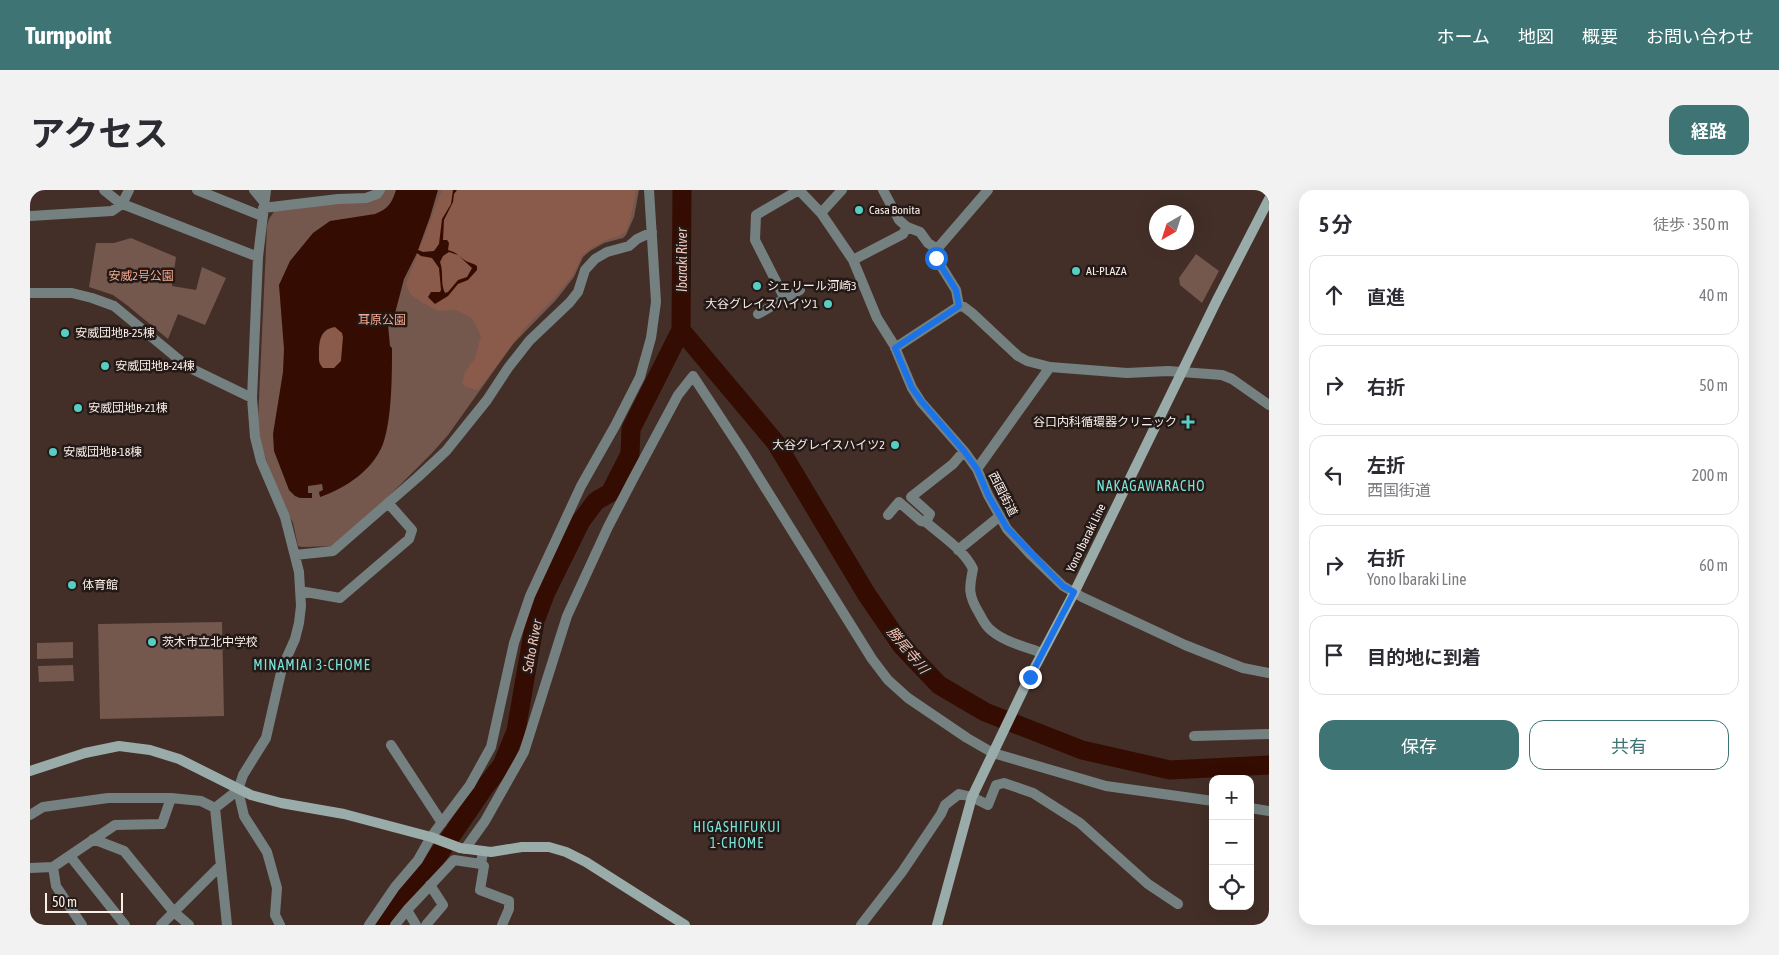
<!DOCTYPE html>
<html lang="ja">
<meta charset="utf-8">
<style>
:root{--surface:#fff;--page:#f2f2f3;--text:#2b2b33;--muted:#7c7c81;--line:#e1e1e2;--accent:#3e7474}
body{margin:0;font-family:"Asap Condensed","Noto Sans JP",sans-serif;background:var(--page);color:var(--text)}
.controls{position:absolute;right:15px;bottom:15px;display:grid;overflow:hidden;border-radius:10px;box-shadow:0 5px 20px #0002}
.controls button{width:45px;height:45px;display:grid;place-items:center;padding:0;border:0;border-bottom:1px solid var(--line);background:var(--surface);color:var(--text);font:25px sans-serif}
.compass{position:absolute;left:1119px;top:15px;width:45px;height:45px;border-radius:50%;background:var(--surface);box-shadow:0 5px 20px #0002;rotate:219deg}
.scale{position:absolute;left:15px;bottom:12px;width:78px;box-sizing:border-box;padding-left:5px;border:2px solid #fbeee9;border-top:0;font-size:14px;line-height:18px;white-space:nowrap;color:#fbeee9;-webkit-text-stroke:4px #231916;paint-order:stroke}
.stop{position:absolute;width:15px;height:15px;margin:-11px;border:4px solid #1a73e8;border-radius:50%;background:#fff}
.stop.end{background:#1a73e8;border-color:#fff;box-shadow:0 1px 5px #0008}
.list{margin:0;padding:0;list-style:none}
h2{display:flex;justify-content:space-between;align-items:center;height:65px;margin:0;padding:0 20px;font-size:21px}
h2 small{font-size:16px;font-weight:400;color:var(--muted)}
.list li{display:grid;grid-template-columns:32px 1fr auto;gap:15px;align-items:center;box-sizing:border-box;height:80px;margin:0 10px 10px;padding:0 10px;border:1px solid var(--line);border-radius:15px}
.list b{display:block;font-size:19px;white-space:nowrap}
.list p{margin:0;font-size:16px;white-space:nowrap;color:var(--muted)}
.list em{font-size:16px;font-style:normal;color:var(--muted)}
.actions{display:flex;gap:10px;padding:15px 20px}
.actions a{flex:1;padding:11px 0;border:1px solid var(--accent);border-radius:15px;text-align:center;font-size:18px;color:var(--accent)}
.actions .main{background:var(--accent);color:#fff}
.icon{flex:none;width:28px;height:28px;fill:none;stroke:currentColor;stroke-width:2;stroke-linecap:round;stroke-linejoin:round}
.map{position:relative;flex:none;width:1239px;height:735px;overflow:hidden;border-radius:15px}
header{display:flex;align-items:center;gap:30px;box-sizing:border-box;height:70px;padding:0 25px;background:var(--accent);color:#fff}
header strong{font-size:24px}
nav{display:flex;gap:28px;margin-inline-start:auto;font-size:18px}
.intro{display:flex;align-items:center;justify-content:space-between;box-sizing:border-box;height:120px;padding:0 30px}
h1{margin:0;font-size:35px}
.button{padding:12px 22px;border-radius:15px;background:var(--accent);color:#fff;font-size:18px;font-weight:700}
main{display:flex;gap:30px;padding:0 30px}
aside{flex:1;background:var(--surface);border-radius:15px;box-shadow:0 5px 20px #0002}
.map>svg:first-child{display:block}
.green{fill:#74574d}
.forest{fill:#8a5a4a}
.water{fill:#340c01;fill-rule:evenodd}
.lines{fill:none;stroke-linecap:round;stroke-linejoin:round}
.river{stroke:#340c01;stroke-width:19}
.street{stroke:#758180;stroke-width:10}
.secondary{stroke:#99acaa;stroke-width:10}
.route{stroke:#1a73e8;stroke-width:6}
.poi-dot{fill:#56cec4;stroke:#231916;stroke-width:2}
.labels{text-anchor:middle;stroke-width:5;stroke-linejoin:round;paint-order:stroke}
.poi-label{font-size:12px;fill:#fbeee9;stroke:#231916;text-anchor:start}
.park-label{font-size:12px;fill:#f6a98f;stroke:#231916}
.street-label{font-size:12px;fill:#fbeee9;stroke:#231916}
.water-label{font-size:14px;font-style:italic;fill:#f4c5b5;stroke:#231916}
.neighbourhood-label{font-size:14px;letter-spacing:1px;fill:#7ae4db;stroke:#231916}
</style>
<header>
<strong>Turnpoint</strong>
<nav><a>ホーム</a><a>地図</a><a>概要</a><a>お問い合わせ</a></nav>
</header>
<div class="intro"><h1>アクセス</h1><a class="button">経路</a></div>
<main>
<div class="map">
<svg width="1239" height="735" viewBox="0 0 1239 735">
<rect width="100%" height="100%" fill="#432f28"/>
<path class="green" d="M355 0H609L604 27 596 45 593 48 574 53 560 61 553 67 544 87 526 110 483 154 418 245 402 263 356 309 305 356 272 357 268 356 263 333 249 304 230 253 228 231 237 36 239 29 245 20Z
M101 48 146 67 142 96 166 100 172 77 196 88 175 135 148 124 138 149 98 116 83 105 59 97 66 53H84Z
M1166 64 1189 81 1172 113 1150 95 1149 88Z
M192 432 194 526 70 529 68 434Z
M43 452V468L7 469V453Z
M43 475 44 491 9 492 8 476Z"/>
<path class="forest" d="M412 0H606L601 27 596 41 589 46 576 50 561 58 552 66 543 85 525 107 494 139 450 198 446 200 436 197 432 193 435 182 445 168 451 146 442 128 426 120 408 121 393 113 380 104 376 94Z
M305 137 312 143 313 147 311 171 304 178H293C288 173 289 169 289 162 289 150 290 139 305 137Z"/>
<path class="water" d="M366 0H408L400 27 388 60 393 62 404 61 409 54 412 29 421 14 423 0H427L424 4 423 12 414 30 413 50H417L419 53 418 60C428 63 428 66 436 71 440 73 443 73 447 76V80L438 90 428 94 418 106 405 114 398 107 401 102H410L411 100 409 78 402 68 391 66 387 63 374 89 364 127 358 135 360 156 362 158C362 184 362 229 353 254 343 280 316 298 290 307L289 302 293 300 292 294 278 296V303H282V308H270L265 306 259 300 244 261 243 244 253 182 254 159 249 95 260 71 283 43 300 31 345 24C358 19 362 13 366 0ZM419 62 428 65 442 78 437 87 428 90 418 102 415 103C410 93 414 82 410 72L413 66ZM305 137 312 143 313 147 311 171 304 178H293C288 173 289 169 289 162 289 150 291 139 305 137Z"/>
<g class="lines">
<path class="river" d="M651 140 746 253 837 405 872 456 909 495 955 522 1052 560 1140 580 1239 575
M348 735 365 714 402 674 454 598 472 575 486 541 505 431 516 402 551 331 566 311 580 303 600 264 601 239 651 140 652 0"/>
<path class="street" d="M74 0 90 13 228 67
M167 0 232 26
M224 0 234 12
M236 0 228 67 222 208 225 247 231 271 255 327 269 382 271 416 269 433 265 449 252 478 236 548 213 585 208 600 214 626 237 662 247 698 245 725 250 735
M769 0 791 23 823 70 847 128 864 155 882 198 891 212 934 261 947 279 958 305 977 339 1001 365 1033 396 1052 407 1155 455 1213 478 1239 483
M853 0 869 30 877 37 890 42 898 53 907 59
M233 18 308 9 336 8 347 4 350 0
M791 23 812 0
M0 26 82 21 92 14 99 0
M823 70 873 44 877 37
M0 103H42L62 108 84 116 158 177 222 208
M755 109 725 50 726 25 769 0
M929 116 934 117 942 123 988 166 997 171 1020 177 1097 183 1138 181 1192 185 1202 189 1239 215
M929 116 926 100 906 68 907 59 958 0
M728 124 770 100
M865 158 929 116
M947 279 1020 177
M858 325 869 312 891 331 896 332C912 346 934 360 943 379 939 398 938 405 949 423 952 429 956 437 962 441 975 452 996 457 1012 463
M896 332 900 324 881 307 923 274 934 261
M928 360 970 326
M265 365 303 361 388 287 416 261 457 210 478 178 500 150 540 112 548 102 555 80 565 69 577 62 599 56 607 49 622 42
M270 401 310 408 379 349 382 340 359 314
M1164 546 1239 544
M361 555 412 633
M185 618 197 735
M185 618 208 600
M1220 618 1239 621
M0 625 13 617 78 608H141L171 611 185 618
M63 649 94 661 143 721 159 735
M435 659 455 631 494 562 537 426 578 337 603 289 648 205 663 186 713 262 842 469 858 490 878 508 937 548 963 563 1076 596 1183 611
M40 666 95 735
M451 674 454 676 450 700 479 711V719L472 735
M23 677 26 696 52 735
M0 678 23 677 85 635 132 634 141 608
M377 720 386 735
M131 735 191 675
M339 735 365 697 388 670 401 647 440 595 461 557 484 453 500 406 551 296 585 236 610 187 621 148 626 112 619 0
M365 735 377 720 424 670 451 674 453 661
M396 735 413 715 400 695
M831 735 872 682 911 624 915 615 929 604 942 607 958 615 966 595 974 593 1003 603 1050 633 1118 694 1148 714"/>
<path class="secondary" d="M0 581 55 563 89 556 120 560 149 569 221 605 251 613 314 624 401 647 430 658 461 662 492 657H519L536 662 556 672 655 735
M907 735 942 607 997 492 1044 403 1187 110 1239 9"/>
</g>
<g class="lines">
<path class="route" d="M906 68 926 100 929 116 865 158 882 198 892 212 934 261 947 279 958 305 977 338 1033 396 1044 402 1000 487"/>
</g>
<g class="poi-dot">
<circle cx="829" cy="20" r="5"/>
<circle cx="1046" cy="81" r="5"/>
<circle cx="727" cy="96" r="5"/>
<circle cx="798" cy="114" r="5"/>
<circle cx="35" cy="143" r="5"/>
<circle cx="75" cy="176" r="5"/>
<circle cx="48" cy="218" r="5"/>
<path d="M1155.5 224.5h5v5h5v5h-5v5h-5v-5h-5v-5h5z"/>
<circle cx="865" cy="255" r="5"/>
<circle cx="23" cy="262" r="5"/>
<circle cx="42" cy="395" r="5"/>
<circle cx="122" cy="452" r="5"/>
</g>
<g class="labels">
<g class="poi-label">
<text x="839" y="24">Casa Bonita</text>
<text x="1056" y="85">AL-PLAZA</text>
<text x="737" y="100">シェリール河崎3</text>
<text x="788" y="118" text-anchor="end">大谷グレイスハイツ1</text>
<text x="45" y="147">安威団地B-25棟</text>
<text x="85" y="180">安威団地B-24棟</text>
<text x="58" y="222">安威団地B-21棟</text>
<text x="1147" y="236" text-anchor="end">谷口内科循環器クリニック</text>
<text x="855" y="259" text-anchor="end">大谷グレイスハイツ2</text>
<text x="33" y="266">安威団地B-18棟</text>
<text x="52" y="399">体育館</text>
<text x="132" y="456">茨木市立北中学校</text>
</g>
<g class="park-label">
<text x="111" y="90">安威2号公園</text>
<text x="352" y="134">耳原公園</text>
</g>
<g class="street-label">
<text transform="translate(973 304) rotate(63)" y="4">西国街道</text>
<text transform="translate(1056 348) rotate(-64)" y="4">Yono Ibaraki Line</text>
</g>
<g class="water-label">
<text transform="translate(652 70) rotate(-90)" y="5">Ibaraki River</text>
<text transform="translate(502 456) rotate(-79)" y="5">Saho River</text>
<text transform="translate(878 460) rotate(50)" y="5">勝尾寺川</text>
</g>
<g class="neighbourhood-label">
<text x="1121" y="301">NAKAGAWARACHO</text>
<text x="282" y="480">MINAMIAI 3-CHOME</text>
<text x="707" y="642">HIGASHIFUKUI<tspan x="707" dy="16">1-CHOME</tspan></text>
</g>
</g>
</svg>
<div class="controls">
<button>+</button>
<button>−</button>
<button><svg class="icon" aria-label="locate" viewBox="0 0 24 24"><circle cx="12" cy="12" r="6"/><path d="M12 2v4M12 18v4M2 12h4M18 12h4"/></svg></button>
</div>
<svg class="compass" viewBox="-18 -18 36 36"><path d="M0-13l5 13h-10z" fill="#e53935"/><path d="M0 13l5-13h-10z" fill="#7c7c81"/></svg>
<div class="scale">50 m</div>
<div class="stop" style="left:906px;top:68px"></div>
<div class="stop end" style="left:1000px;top:487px"></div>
</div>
<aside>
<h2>5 分<small>徒歩 · 350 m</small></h2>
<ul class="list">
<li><svg class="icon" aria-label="ahead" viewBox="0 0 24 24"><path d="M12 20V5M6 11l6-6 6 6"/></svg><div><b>直進</b></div><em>40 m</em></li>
<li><svg class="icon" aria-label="right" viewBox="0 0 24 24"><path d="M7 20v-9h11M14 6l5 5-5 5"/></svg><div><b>右折</b></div><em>50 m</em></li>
<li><svg class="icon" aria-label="left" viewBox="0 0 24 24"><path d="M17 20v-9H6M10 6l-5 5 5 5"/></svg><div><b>左折</b><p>西国街道</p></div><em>200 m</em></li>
<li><svg class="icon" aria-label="right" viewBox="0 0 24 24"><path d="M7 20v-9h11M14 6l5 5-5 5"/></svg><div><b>右折</b><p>Yono Ibaraki Line</p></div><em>60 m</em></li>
<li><svg class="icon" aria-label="arrive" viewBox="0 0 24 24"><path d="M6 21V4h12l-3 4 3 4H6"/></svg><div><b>目的地に到着</b></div></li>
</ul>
<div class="actions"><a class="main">保存</a><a>共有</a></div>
</aside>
</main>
